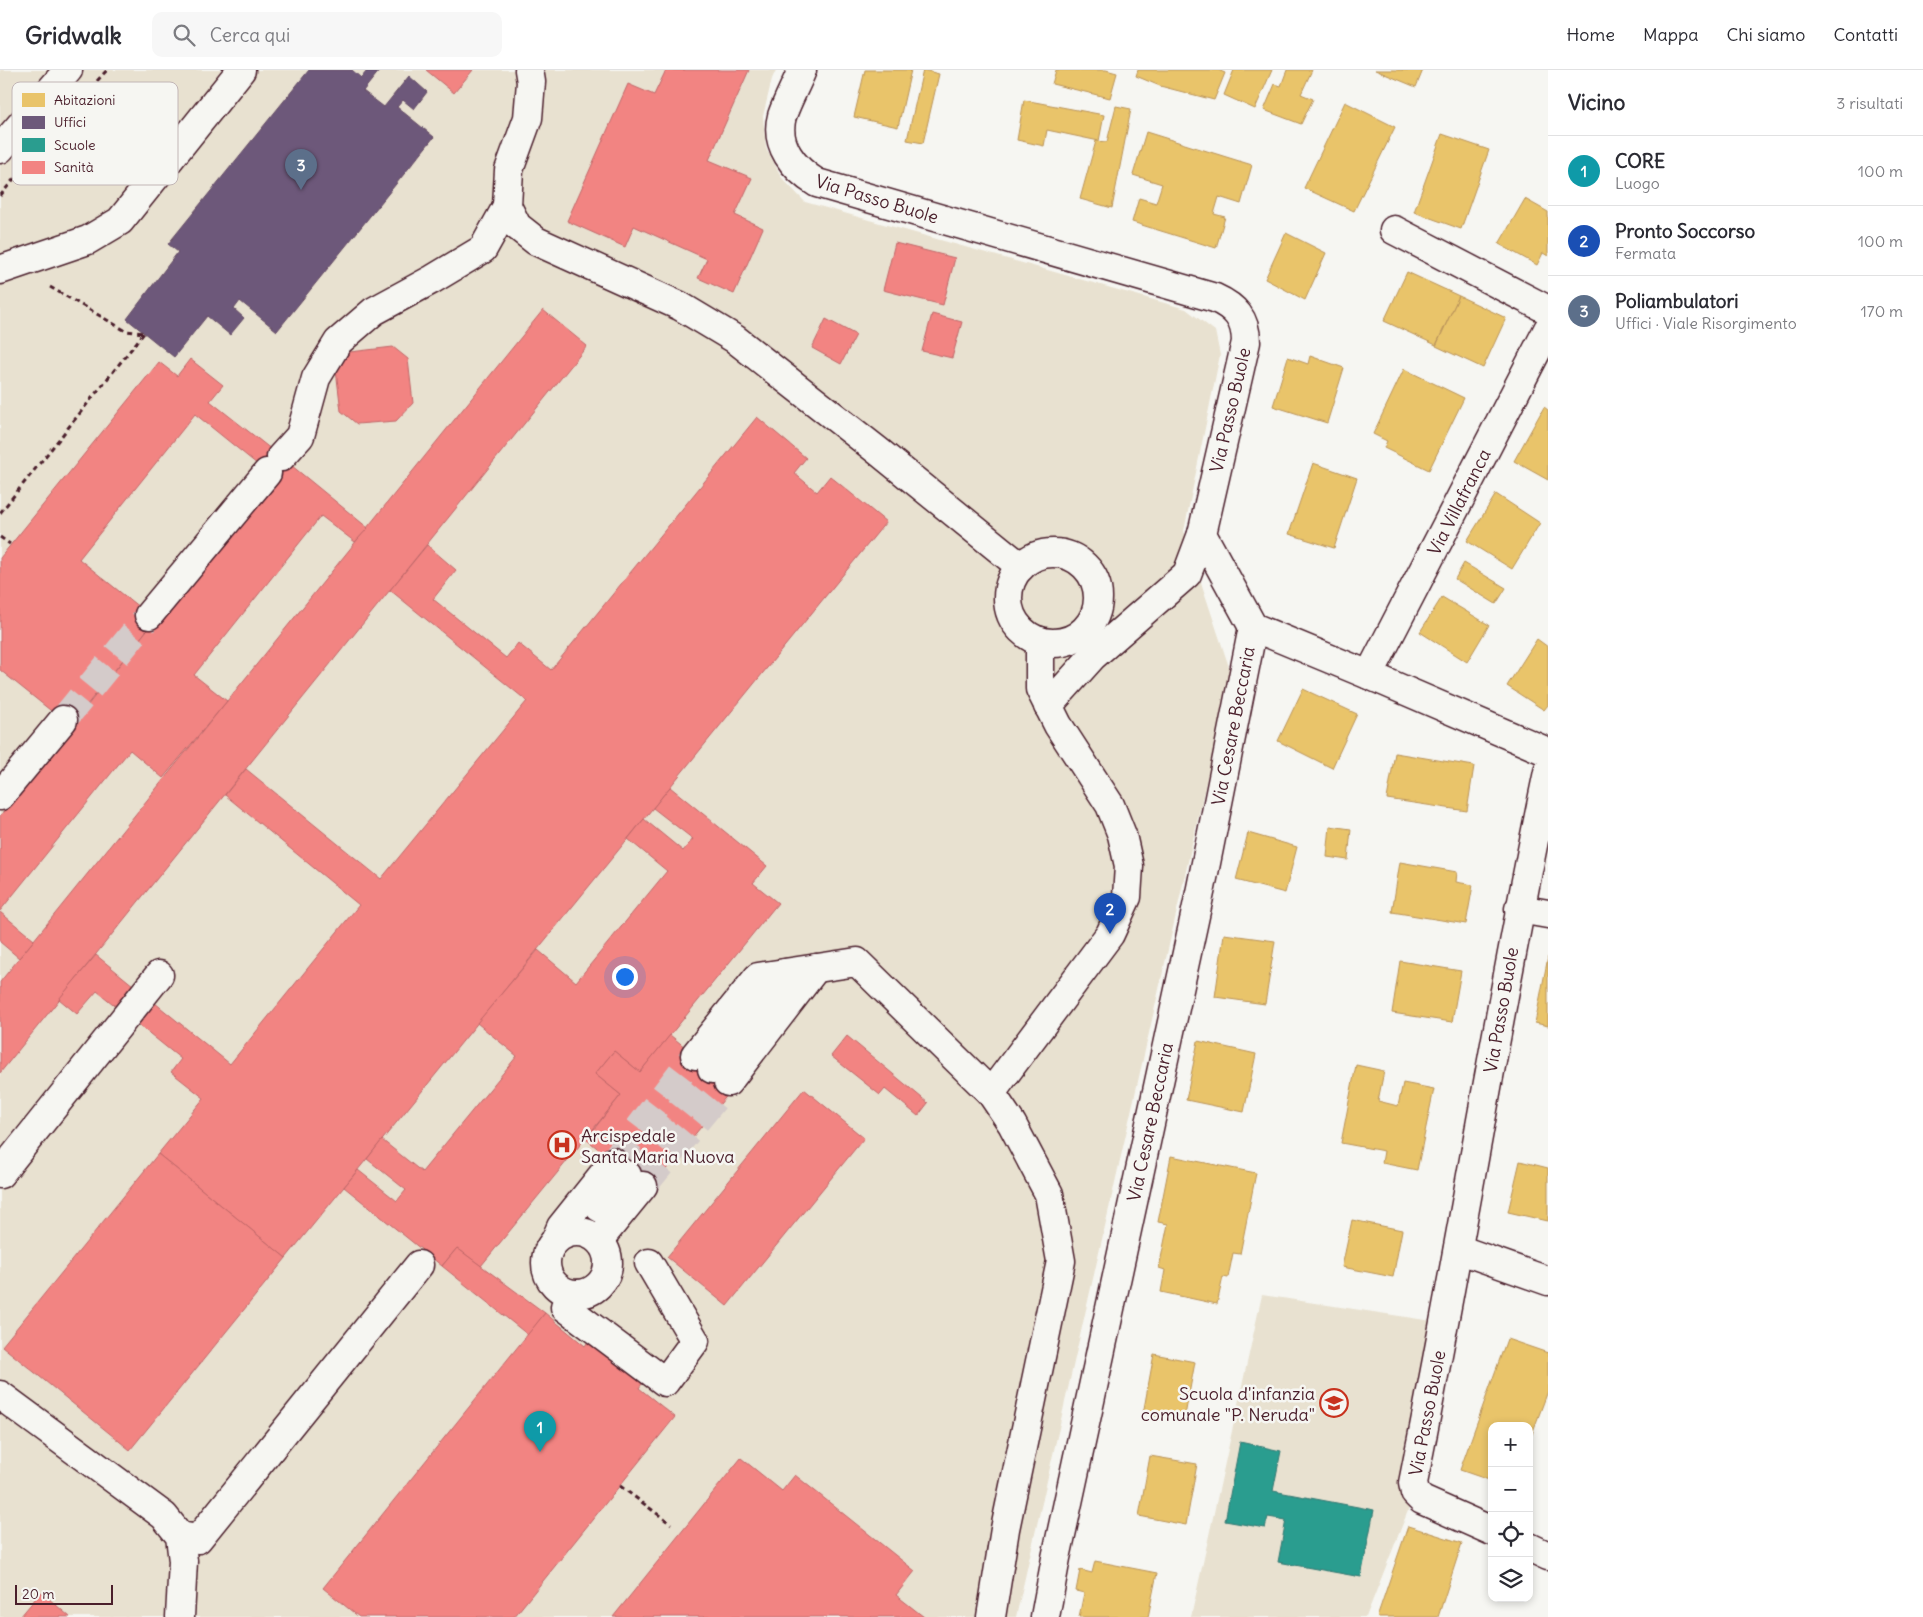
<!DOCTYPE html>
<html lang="it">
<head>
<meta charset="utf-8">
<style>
	body { margin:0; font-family:Delius,sans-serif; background:#f7f7f7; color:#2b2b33 }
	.controls { position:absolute; right:15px; bottom:15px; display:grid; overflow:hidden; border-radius:10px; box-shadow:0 2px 8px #0003 }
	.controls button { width:45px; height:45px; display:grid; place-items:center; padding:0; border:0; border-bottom:1px solid #e1e1e2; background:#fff; color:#2b2b33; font:25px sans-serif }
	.scale { position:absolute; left:15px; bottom:12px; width:98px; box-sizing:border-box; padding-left:5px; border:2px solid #4a1f2b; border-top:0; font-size:14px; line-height:18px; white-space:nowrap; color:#4a1f2b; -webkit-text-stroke:4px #f6f6f2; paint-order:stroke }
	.you { position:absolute; left:624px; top:906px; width:18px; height:18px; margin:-12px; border:4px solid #fff; border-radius:50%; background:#1a73e8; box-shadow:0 0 0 8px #1a73e833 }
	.badge { display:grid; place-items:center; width:32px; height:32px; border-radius:50%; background:#111827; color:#fff; font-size:16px; font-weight:700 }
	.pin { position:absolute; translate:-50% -41px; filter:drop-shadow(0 1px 2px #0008) }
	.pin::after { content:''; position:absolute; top:26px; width:18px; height:15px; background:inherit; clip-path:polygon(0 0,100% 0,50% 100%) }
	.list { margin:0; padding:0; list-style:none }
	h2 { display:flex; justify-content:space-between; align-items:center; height:65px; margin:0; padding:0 20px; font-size:21px }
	h2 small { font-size:16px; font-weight:400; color:#7c7c81 }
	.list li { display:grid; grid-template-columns:32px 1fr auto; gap:15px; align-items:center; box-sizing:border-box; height:70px; padding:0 20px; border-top:1px solid #e1e1e2 }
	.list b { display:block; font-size:19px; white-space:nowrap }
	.list p { margin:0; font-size:16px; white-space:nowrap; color:#7c7c81 }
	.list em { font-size:16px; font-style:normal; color:#7c7c81 }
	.icon { flex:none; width:28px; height:28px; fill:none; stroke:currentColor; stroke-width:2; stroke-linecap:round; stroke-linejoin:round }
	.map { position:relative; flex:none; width:1548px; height:1547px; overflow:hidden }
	header { display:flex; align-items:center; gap:30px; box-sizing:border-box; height:70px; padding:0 25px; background:#fff; border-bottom:1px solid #e1e1e2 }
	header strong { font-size:24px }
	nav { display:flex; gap:28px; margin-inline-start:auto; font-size:18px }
	.search { width:350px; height:45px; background:#f7f7f7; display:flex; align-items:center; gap:12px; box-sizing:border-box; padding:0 18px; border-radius:10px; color:#7c7c81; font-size:19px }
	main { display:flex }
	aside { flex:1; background:#fff }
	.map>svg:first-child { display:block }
</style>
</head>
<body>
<header>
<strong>Gridwalk</strong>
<div class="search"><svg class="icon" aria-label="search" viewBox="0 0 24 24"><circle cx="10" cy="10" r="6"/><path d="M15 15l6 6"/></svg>Cerca qui</div>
<nav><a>Home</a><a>Mappa</a><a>Chi siamo</a><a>Contatti</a></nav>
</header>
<main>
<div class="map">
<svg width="1548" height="1547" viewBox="0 0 1548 1547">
	<rect width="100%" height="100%" fill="#f6f6f2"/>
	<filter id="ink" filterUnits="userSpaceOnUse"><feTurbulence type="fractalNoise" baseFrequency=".02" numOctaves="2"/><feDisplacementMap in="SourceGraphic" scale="10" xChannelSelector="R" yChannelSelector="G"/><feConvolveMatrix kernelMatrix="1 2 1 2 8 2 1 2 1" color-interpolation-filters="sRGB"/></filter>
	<g filter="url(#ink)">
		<g fill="#e8e1d0">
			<polygon points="0,0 776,0 772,9 763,46 766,78 782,108 805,132 1186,239 1215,261 1220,285 1184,461 1231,603 1016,1547 0,1547"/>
			<polygon points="1262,1225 1445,1253 1415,1423 1366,1547 1191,1547"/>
		</g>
		<g fill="#e9c46a" stroke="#b99257">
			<polygon points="865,0 911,0 898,57 854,47"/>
			<polygon points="923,0 939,4 923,73 907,70"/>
			<polygon points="1056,0 1106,0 1117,3 1110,28 1052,14"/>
			<polygon points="1138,0 1218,0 1225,3 1214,30 1160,16 1136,6"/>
			<polygon points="1234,0 1272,0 1255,39 1224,25"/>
			<polygon points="1287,0 1312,0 1301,24 1313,29 1301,54 1264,40 1275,14 1281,16"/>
			<polygon points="1375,0 1423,0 1416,17"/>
			<polygon points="1024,30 1104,45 1099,71 1047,60 1044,76 1017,70"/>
			<polygon points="1345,32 1395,57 1354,141 1304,118"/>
			<polygon points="1116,36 1131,39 1112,138 1080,129 1096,71 1107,72"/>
			<polygon points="1146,62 1252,95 1241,134 1219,127 1214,144 1225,147 1216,178 1132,152 1139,128 1156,133 1162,114 1133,105"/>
			<polygon points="1442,64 1489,80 1461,159 1414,142"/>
			<polygon points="1525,129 1548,142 1548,186 1543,183 1537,195 1499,174"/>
			<polygon points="1286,163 1326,183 1305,230 1265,209"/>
			<polygon points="1407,202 1459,226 1436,275 1384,251"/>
			<polygon points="1459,226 1506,248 1483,298 1436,276"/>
			<polygon points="1310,286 1344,298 1327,353 1273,336 1288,287 1308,294"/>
			<polygon points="1404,299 1464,328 1429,400 1384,378 1387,371 1373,364"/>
			<polygon points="1544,337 1548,340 1548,410 1514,391"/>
			<polygon points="1313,393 1357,408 1334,478 1289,464"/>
			<polygon points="1496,424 1540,453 1512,499 1467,471"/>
			<polygon points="1464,493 1506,518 1496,534 1455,509"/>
			<polygon points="1442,527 1489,555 1467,592 1420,562"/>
			<polygon points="1537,569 1548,577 1548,635 1544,640 1507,616"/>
			<polygon points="1303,619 1357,644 1332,698 1278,671"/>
			<polygon points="1395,683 1474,696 1467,741 1387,729"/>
			<polygon points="1330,756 1351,759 1348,790 1327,787"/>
			<polygon points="1248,763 1297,777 1285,823 1236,810"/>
			<polygon points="1400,792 1457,802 1456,812 1473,815 1466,854 1392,842"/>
			<polygon points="1224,864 1275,871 1265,934 1215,927"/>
			<polygon points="1548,887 1548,956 1535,953"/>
			<polygon points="1400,891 1461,901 1452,952 1392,943"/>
			<polygon points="1198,971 1256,984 1244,1042 1186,1030"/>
			<polygon points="1356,995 1384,1001 1378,1031 1398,1036 1403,1013 1434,1019 1417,1100 1382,1093 1384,1081 1341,1073"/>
			<polygon points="1171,1086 1256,1103 1240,1184 1233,1183 1228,1208 1223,1207 1217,1234 1161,1222 1165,1200 1159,1198 1168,1154 1158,1152"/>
			<polygon points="1520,1091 1548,1098 1548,1151 1508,1142"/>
			<polygon points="1352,1150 1402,1160 1393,1207 1342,1197"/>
			<polygon points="1507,1269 1548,1283 1548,1321 1529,1372 1529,1356 1492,1356 1492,1411 1460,1400"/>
			<polygon points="1154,1284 1195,1292 1184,1351 1143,1344"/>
			<polygon points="1150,1386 1197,1394 1186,1455 1139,1446"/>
			<polygon points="1408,1456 1462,1473 1438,1547 1377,1547"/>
			<polygon points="1095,1491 1157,1503 1148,1547 1079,1547 1084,1523 1076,1521 1080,1500 1092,1503"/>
		</g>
		<polygon fill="#6d597a" stroke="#624862" points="309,0 352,0 361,8 367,1 366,0 380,0 363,21 384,37 409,6 427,22 414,39 403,30 397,37 434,67 277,261 240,231 234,239 244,248 230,265 207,246 174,287 127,249 178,182 168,174"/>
		<polygon fill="#2a9d8f" stroke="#347771" points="1240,1372 1281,1381 1273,1421 1374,1440 1361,1507 1278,1492 1286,1450 1268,1447 1265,1458 1225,1451"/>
		<g fill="#f28482" stroke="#c06668">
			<polygon points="426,0 473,0 454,23"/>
			<polygon points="666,0 749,0 709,90 752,108 735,145 763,158 734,224 698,208 707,189 634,156 625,177 567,151 628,14 654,25"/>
			<polygon points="895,173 955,188 943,235 883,220"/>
			<polygon points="543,240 587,276 0,1003 0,912"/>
			<polygon points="932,244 962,252 952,288 922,281"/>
			<polygon points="826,249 856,265 841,294 812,278"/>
			<polygon points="393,277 408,289 413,333 396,351 357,354 341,341 336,300 350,282"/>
			<polygon points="190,289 223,315 210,331 286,391 273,407 195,344 79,489 155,550 70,656 0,600 0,488 159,292 177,306"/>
			<polygon points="757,347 806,388 794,403 817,422 830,406 886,452 286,1188 158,1084 204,1028 171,1002 181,989 97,921 77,944 59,929 96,885 230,994 359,835 225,725 246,699 381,809 527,631 390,520 427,475 456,500 433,529 506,588 518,573 551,600"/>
			<polygon points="286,391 368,458 355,472 321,446 194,605 227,631 163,708 130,680 0,841 0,746 155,550"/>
			<polygon points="670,717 767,796 753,813 778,833 640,1002 614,981 595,1004 621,1025 481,1196 457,1178 442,1196 344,1117 358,1100 397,1131 406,1120 367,1089 382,1070 422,1102 517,986 477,953 538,880 576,912 667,801 628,769 644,749 683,781 693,769 653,738"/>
			<polygon points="0,842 34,870 19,888 0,872"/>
			<polygon points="670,965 734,1017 649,1120 586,1069 621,1025 595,1004 614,981 640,1002"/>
			<polygon points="847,966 928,1033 918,1046 885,1019 880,1025 831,986"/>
			<polygon points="804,1019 864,1068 727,1236 667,1187"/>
			<polygon points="158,1084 286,1188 130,1380 2,1276"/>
			<polygon points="457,1178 545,1243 528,1265 442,1196"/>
			<polygon points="545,1243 585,1276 601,1253 655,1295 639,1318 675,1347 514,1547 359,1547 323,1518"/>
			<polygon points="741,1388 782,1421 795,1405 915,1501 896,1525 924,1547 613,1547"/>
			<polygon points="41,1522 70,1547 20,1547"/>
		</g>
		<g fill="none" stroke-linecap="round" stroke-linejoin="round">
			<g stroke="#d4cbca" stroke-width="28" stroke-dasharray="28 14" stroke-linecap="butt">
				<polyline points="63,650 149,545"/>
				<polyline points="613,1092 695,985"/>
				<polyline points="627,1105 712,999"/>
				<polyline points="643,1116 728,1012"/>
			</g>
			<defs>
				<g id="minor">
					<polyline points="529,0 531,12 528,48 509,100 507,136 517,156 536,171 680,236 735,269 878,381 1021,497"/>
					<path d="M 802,0 C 796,15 787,31 782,46 C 774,75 794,99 817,113 L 1215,228 C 1235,237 1246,249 1246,272 L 1202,464 L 1253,557 L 1369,605 L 1548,682"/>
					<polyline points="0,79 68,0"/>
					<polyline points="1394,160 1548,240"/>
					<polyline points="0,200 88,170 120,151 241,0"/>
					<polyline points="281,387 300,366 316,308 338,272 374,241 433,209 483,179 507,136"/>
					<circle cx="1053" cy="528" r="45"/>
					<polyline points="149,545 267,403"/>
					<polyline points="1369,605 1548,259"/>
					<polyline points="1048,636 1093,586 1187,504 1202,464"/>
					<polyline points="0,726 63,650"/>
					<polyline points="1519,839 1548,844"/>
					<polyline points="695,985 758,907 857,892 991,1023 1012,1054 1049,1124 1061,1191 1005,1459 991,1547"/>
					<polyline points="712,999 786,903"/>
					<polyline points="728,1012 816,898"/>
					<polyline points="991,1023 1110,864 1127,827 1129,796 1122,765 1110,735 1058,655 1040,619 1040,571"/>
					<polyline points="0,1104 159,905"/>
					<polyline points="600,1138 627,1105"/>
					<circle cx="577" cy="1193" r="31"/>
					<polyline points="599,1170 643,1116"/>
					<polyline points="555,1171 561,1157 613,1092"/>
					<polyline points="1458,1179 1548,1211"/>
					<polyline points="578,1224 565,1237 665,1312 695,1271 649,1193"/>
					<polyline points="0,1325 164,1446 180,1466 183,1491 180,1547"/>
					<path d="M 1492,1461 L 1422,1430 L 1415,1423 L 1413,1413 C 1461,1176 1498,938 1548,702"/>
					<polyline points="180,1466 198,1469 419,1195"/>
					<polyline points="1529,1477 1548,1486"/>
					<polyline points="1045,1547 1056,1488 1201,818 1253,557"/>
				</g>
			</defs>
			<use href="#minor" stroke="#4a1f2b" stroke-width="31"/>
			<g stroke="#4a1f2b" stroke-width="3" stroke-dasharray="5 4" stroke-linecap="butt">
				<polyline points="97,11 107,0"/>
				<polyline points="0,126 17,105"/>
				<polyline points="50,217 126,261 144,263"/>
				<polyline points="0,443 144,263"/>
				<polyline points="0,467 10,474"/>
				<polyline points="620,1416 671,1454"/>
			</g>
			<use href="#minor" stroke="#f6f6f2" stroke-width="28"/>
		</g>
	</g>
	<defs>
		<symbol id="hospital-ring" viewBox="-11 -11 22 22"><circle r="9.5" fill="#f6f6f2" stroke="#c8321e" stroke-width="1.5"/><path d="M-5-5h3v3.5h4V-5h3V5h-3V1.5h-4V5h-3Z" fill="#c8321e"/></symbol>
		<symbol id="school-ring" viewBox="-11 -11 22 22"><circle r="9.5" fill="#f6f6f2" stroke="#c8321e" stroke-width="1.5"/><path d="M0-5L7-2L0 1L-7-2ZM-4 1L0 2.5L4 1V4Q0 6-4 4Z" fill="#c8321e"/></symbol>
	</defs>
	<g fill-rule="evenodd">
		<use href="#hospital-ring" x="546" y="1059" width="32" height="32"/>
		<use href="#school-ring" x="1318" y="1317" width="32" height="32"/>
	</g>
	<g text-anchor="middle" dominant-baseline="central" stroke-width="5" stroke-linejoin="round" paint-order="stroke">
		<g font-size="18" fill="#4a1f2b" stroke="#f6f6f2">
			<text transform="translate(877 129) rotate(17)">Via Passo Buole</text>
			<text transform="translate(1230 340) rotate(-77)">Via Passo Buole</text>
			<text transform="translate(1459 432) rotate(-63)">Via Villafranca</text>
			<text transform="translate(1233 656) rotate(-79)">Via Cesare Beccaria</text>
			<text transform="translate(1501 940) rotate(-80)">Via Passo Buole</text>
			<text transform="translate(1150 1052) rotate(-78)">Via Cesare Beccaria</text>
			<text transform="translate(1427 1343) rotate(-79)">Via Passo Buole</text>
		</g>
		<g font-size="18" fill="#4a1f2b" stroke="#f6f6f2" text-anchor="start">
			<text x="581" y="1065">Arcispedale<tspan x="581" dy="21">Santa Maria Nuova</tspan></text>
			<text x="1315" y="1323" text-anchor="end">Scuola d'infanzia<tspan x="1315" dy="21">comunale "P. Neruda"</tspan></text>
		</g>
	</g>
	<rect x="12" y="12" width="166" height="103" rx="8" fill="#f6f6f2" stroke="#c2b6b6" stroke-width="1"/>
	<rect x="22" y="23" width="23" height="14" fill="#e9c46a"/>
	<rect x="22" y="46" width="23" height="13" fill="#6d597a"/>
	<rect x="22" y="68" width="23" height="14" fill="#2a9d8f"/>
	<rect x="22" y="91" width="23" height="13" fill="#f28482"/>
	<g font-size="14" fill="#4a1f2b">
		<text x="54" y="35">Abitazioni</text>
		<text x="54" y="57">Uffici</text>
		<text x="54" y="80">Scuole</text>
		<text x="54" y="102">Sanità</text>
	</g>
</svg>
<div class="controls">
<button>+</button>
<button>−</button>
<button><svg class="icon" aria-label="locate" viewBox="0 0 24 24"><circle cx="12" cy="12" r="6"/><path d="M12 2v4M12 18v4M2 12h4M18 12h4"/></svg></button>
<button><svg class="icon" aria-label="layers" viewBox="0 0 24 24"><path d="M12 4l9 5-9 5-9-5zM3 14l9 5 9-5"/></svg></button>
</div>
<div class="scale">20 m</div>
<div class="you"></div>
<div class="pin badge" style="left:540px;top:1382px;background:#0f9aa8">1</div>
<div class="pin badge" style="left:1110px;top:864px;background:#1a4fb4">2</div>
<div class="pin badge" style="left:301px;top:120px;background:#5c6f8a">3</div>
</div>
<aside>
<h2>Vicino<small>3 risultati</small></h2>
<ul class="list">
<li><span class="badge" style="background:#0f9aa8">1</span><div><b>CORE</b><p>Luogo</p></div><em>100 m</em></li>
<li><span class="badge" style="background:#1a4fb4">2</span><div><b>Pronto Soccorso</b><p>Fermata</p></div><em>100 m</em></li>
<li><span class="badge" style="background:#5c6f8a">3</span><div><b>Poliambulatori</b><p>Uffici · Viale Risorgimento</p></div><em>170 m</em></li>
</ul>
</aside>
</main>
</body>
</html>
